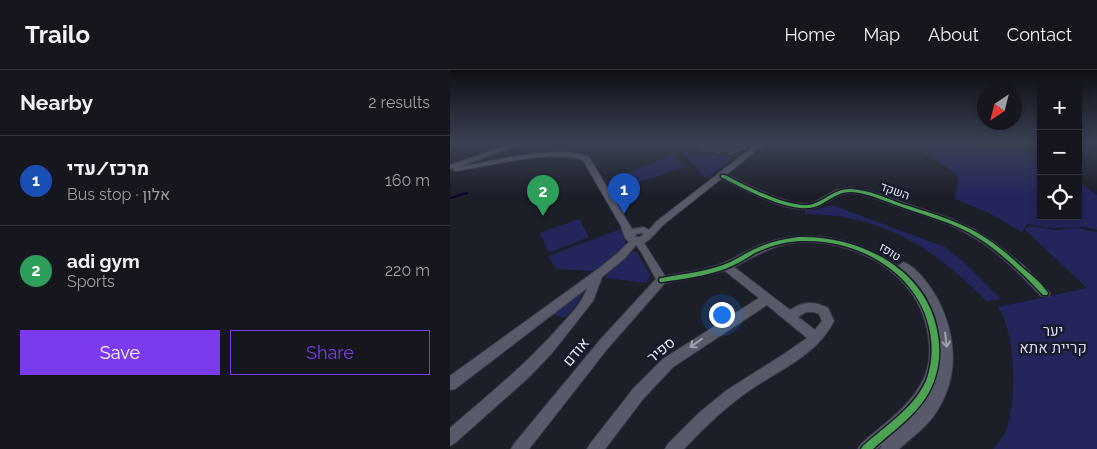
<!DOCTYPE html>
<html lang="en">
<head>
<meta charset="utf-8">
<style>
	body { margin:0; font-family:Raleway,Heebo,sans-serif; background:#1e1f27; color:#f1f3f6 }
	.controls { position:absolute; right:15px; top:15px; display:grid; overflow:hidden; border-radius:0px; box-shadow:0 2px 8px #0003 }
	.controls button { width:45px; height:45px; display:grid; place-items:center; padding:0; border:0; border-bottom:1px solid #34353c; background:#15161e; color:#f1f3f6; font:25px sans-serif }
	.compass { position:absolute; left:527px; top:15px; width:45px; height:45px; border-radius:50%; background:#15161e; box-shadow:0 2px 8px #0003; rotate:215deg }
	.you { position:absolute; left:271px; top:244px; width:18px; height:18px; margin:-12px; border:4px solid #fff; border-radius:50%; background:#1a73e8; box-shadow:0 0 0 8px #1a73e833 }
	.badge { display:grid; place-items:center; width:32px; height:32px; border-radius:50%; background:#7c3aed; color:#fff; font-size:16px; font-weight:700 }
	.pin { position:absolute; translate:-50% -41px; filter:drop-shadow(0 1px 2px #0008) }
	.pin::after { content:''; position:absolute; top:26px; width:18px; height:15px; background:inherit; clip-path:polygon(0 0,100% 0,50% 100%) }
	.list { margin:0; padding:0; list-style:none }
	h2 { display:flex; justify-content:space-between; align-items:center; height:65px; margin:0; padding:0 20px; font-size:21px }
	h2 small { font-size:16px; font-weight:400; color:#9d9fa4 }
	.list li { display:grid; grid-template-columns:32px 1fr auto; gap:15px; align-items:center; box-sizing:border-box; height:90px; padding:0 20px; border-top:1px solid #34353c }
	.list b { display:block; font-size:19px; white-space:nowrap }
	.list p { margin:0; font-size:16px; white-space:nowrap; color:#9d9fa4 }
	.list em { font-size:16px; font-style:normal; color:#9d9fa4 }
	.actions { display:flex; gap:10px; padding:15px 20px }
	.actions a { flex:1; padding:11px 0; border:1px solid #7c3aed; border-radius:0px; text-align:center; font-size:18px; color:#7c3aed }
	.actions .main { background:#7c3aed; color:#fff }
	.icon { flex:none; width:28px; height:28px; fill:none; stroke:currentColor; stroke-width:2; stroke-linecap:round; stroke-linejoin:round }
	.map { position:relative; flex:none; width:647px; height:379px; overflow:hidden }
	header { display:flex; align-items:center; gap:30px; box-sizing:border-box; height:70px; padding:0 25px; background:#15161e; border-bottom:1px solid #34353c }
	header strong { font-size:24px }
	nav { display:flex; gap:28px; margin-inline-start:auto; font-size:18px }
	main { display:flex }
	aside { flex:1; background:#15161e }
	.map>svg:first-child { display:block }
</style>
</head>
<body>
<header>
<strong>Trailo</strong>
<nav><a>Home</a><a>Map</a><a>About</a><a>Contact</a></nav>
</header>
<main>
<aside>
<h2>Nearby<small>2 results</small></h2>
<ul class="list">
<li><span class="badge" style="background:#1a4fb4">1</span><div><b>מרכז/עדי</b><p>Bus stop · אלון</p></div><em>160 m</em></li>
<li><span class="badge" style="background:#2e9e5b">2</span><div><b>adi gym</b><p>Sports</p></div><em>220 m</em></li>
</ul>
<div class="actions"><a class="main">Save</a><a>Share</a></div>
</aside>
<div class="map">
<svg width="647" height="379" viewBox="0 0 647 379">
	<rect width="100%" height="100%" fill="#1c1e28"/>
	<g fill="#24255b">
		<path d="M 482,73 C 519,73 555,73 591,88 L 591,146 L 628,146 L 628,111 L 647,125 L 647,160 L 636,157 L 604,158 L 577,154 L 572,162 L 537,142 L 505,129 L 508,108 L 503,101 L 468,79 Z"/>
		<polygon points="233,82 284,87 256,109"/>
		<polygon points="222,85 234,97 161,121 157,112"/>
		<path d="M 382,135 L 495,177 L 515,193 L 551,229 L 536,231 C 485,178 430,144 355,144 L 355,140 L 363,140 Z"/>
		<polygon points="129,149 139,167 99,183 90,163"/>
		<path d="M 579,156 L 606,160 L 626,158 L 647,162 L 647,379 L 543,379 C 547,373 554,367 556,360 C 567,332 566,262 548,237 L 637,218 L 575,160 Z"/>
		<polygon points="171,159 175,171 175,178 144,201 106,199 98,186"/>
		<polygon points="183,181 188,184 200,205 196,213 156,208 158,203"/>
		<polygon points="134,221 126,235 115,248 102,244"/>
	</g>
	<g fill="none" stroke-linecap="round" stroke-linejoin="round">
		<g stroke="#0a0331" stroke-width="2">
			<polyline points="645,73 647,74"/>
			<polyline points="0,128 17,123"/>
		</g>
	</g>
	<polygon fill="#3a3b4e" stroke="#4a4b54" points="250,73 290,73 297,78 280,84 276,81 266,83 263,81 250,81 243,75"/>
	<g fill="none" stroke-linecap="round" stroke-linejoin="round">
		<defs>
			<g id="minor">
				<polygon points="12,73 11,74 0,78 0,74"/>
				<path d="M 64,73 L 71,74 L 9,97 C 44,91 105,74 139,87 L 182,159 L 194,157 L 199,160 L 207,151 L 308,73 L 315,73 L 276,105 L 320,125 L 343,133 L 361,134 L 386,120 L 400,118 L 422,122 L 499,148 L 525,160 L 545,173 L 573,195 L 600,223 L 599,226 L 591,226 C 569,203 545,178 516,163 C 495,151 471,145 449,137 C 434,132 418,124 402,123 C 387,122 378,134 364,138 C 338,145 295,120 272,108 L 213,155 L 200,169 L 194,173 L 215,206 C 232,203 251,201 268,195 C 284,190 297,179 313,174 C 359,157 408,169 448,196 L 453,192 C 467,197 480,216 487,228 C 506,264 510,305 487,341 C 478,356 462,367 449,379 L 430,379 L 432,375 L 427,379 L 408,379 L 411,374 C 432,355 459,338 472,312 C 480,297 481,280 478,264 C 469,206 411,172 355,172 C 327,172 308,185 284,197 L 340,240 C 353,231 364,231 378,238 L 384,251 C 366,287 324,302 293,325 C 271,341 252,360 234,379 L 215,379 L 218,374 L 250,342 L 277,320 L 334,284 L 357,268 L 317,235 L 223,297 L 193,329 L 155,379 L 137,379 L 140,374 L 183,319 L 213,289 L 309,228 L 275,201 L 215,213 L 158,278 L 79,379 L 61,379 L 64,374 L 150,270 L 206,209 L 190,180 L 186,175 L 175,188 L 152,207 L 143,231 L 102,283 L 78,308 L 5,373 L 0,376 L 0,358 C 38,325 77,294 110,256 C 121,244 132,233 137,218 L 5,319 L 0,320 L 0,306 L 148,199 L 168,183 L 179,172 L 175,168 L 171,156 L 133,90 C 104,79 39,96 7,101 L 4,101 L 4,98 L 0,99 L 0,95 ZM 192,163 L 193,165 L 190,167 L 185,167 L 186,164 ZM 356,242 L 364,242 L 369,244 L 372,251 L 365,260 L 348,247 ZM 487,309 C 484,319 479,329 472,337 L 480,326 Z"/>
			</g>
		</defs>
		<use href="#minor" stroke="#393b44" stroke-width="2"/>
		<use href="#minor" fill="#585a69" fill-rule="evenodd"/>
		<defs>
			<g id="cycleway">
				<path d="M 271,105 L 275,105 C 294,115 343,141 363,134 C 377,129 386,118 401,119 C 419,120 436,128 452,134 C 474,141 496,147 516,157 C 538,167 557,183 574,199 C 583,206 592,214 598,223 L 597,225 L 593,225 C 571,202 548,179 520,163 C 498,151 473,145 449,136 C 434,131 418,123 402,122 C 386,121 378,133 364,137 C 340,144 293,118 271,107 Z"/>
				<path d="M 348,167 C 407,165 475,197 487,260 C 491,279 490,297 482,316 C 470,343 445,359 423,379 L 411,379 L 413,376 C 435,356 463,339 476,311 C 482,295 483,279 480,262 C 470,204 409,169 353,171 C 336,171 320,176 305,183 C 295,189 286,195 275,199 C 255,206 233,209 212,212 L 210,212 L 209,210 L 210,208 L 212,208 C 232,204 253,202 273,195 C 285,191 295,183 307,178 C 320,172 334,169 348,167 Z"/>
			</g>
		</defs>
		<use href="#cycleway" stroke="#181b2c" stroke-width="3"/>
		<use href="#cycleway" fill="#4ca352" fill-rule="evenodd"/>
	</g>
	<defs><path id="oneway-shaft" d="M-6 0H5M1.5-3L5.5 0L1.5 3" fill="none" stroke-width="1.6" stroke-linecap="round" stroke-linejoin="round" transform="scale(1.25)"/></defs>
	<g stroke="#9fa1af">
		<use href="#oneway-shaft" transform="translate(496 270) rotate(83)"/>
		<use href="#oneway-shaft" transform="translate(246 273) rotate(145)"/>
	</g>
	<linearGradient id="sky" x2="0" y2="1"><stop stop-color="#0f1016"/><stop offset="0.58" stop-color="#3a4153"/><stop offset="1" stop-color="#3a4153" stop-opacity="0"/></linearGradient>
	<rect width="647" height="126" fill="url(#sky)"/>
	<g text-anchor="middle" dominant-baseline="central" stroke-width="5" stroke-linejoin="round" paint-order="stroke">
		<g font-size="12" fill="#e6e8f5" stroke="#181b2c">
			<text transform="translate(445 121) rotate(19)">השקד</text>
			<text transform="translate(440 182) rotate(32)">טופז</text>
		</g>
		<g font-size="15" fill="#d5d9ef" stroke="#181b2c">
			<text x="603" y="261">יער<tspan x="603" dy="17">קריית אתא</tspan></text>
		</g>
		<g font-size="15" fill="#e6e8f5" stroke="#181b2c">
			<text transform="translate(211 280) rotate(-39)">ספיר</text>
			<text transform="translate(126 282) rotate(-50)">אודם</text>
		</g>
	</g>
</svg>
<div class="controls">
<button>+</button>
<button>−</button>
<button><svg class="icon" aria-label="locate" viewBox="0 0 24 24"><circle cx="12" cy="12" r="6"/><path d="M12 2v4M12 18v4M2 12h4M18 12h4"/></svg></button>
</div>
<svg class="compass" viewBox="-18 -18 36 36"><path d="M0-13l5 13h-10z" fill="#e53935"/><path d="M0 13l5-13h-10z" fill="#9d9fa4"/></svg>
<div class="you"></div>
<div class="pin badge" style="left:174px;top:144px;background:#1a4fb4">1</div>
<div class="pin badge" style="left:93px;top:146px;background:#2e9e5b">2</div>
</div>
</main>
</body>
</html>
